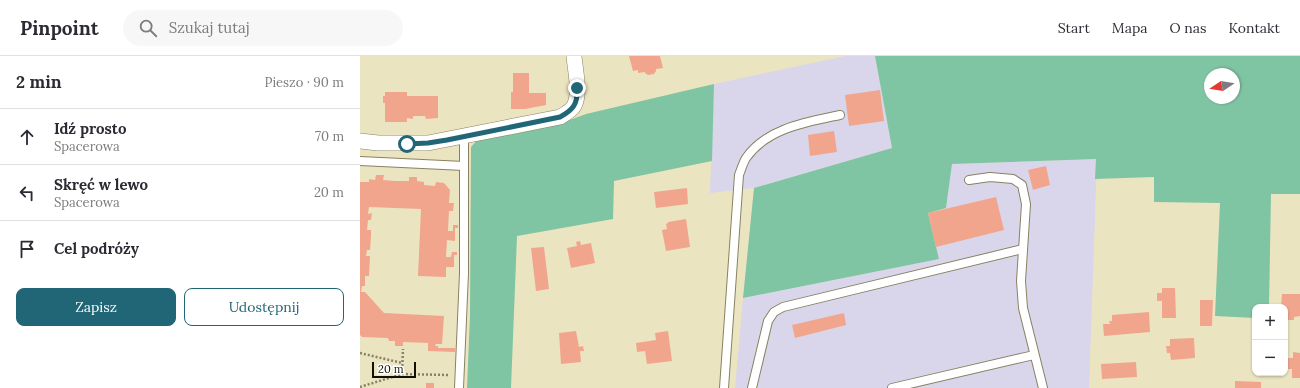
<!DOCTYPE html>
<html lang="pl">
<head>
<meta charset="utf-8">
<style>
	body { margin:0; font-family:Lora,serif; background:#f7f7f7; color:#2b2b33 }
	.controls { position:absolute; right:12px; bottom:12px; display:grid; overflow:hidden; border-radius:8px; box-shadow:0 1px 3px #0004 }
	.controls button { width:36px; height:36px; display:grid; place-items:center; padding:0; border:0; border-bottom:1px solid #e1e1e2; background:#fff; color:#2b2b33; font:20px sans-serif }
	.compass { position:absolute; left:844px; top:12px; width:36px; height:36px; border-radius:50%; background:#fff; box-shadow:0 1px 3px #0004; rotate:258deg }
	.scale { position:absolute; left:12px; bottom:10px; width:44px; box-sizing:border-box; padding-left:4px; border:2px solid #121005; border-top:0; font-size:11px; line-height:14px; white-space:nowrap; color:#121005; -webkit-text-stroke:3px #fff; paint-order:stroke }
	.stop { position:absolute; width:12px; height:12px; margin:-9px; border:3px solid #206676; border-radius:50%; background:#fff }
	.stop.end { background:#206676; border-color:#fff; box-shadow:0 1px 4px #0008 }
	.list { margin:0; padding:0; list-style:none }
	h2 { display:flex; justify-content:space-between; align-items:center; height:52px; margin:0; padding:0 16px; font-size:17px }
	h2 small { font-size:13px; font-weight:400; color:#7c7c81 }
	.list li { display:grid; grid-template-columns:26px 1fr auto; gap:12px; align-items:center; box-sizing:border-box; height:56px; padding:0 16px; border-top:1px solid #e1e1e2 }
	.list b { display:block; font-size:15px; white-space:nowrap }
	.list p { margin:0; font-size:13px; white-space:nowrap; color:#7c7c81 }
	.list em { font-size:13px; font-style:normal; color:#7c7c81 }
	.actions { display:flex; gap:8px; padding:12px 16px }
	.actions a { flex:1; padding:9px 0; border:1px solid #206676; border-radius:8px; text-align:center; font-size:14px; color:#206676 }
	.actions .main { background:#206676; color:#fff }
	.icon { flex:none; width:22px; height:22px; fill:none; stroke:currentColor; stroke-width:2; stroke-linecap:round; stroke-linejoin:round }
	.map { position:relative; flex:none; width:940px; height:332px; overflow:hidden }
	header { display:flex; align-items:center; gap:24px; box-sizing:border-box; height:56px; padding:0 20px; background:#fff; border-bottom:1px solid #e1e1e2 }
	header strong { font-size:19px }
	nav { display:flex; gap:22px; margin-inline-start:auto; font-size:14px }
	.search { width:280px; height:36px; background:#f7f7f7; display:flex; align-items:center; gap:10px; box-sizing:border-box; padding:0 14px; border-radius:22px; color:#7c7c81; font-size:15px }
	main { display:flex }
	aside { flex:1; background:#fff }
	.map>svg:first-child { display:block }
</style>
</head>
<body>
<header>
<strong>Pinpoint</strong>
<div class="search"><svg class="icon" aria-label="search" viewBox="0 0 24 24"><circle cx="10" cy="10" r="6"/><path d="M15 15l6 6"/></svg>Szukaj tutaj</div>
<nav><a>Start</a><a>Mapa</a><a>O nas</a><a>Kontakt</a></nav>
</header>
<main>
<aside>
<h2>2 min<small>Pieszo · 90 m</small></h2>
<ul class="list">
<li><svg class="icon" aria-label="ahead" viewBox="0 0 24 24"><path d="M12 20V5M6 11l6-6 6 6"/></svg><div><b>Idź prosto</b><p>Spacerowa</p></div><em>70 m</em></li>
<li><svg class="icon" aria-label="left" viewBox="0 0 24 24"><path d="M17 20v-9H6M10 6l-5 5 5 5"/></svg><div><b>Skręć w lewo</b><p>Spacerowa</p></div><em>20 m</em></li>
<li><svg class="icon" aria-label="arrive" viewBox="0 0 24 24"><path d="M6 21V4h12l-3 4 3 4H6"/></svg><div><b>Cel podróży</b></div></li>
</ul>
<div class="actions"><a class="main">Zapisz</a><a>Udostępnij</a></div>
</aside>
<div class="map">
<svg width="940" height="332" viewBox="0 0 940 332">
	<rect width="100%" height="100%" fill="#ebe4c1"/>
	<g fill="#d9d6ec">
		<polygon points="485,0 515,0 532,92 394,132 350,137 354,28"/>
		<polygon points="737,103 729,332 375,332 383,242 579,203 568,157 586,152 592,108"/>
	</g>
	<g fill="#7fc4a3" fill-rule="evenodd">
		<path d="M 515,0 L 940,0 L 940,138 L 911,138 L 909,251 L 895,251 L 895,262 L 855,260 L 860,147 L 794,146 L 794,121 L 735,123 L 736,103 L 592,108 L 586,152 L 568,157 L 579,203 L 383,242 L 394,132 L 532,92 ZM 850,18 L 874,18 L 874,42 L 850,42 Z"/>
		<polygon points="354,28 352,105 254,125 253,163 157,180 151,332 107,332 110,259 111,91 117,84 159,77 199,68 226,58"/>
	</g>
	<g fill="#f2a58d">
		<polygon points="269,0 300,0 303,12 296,13 296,15 294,18 288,19 285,17 285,16 278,17 278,14 273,15"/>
		<polygon points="153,17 169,17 169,37 186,37 186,49 165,53 151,53 151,36 153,36"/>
		<polygon points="520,34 524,65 489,70 485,39"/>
		<polygon points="25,36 47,36 47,40 78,40 78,62 66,63 65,60 53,60 53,63 47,62 47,66 25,66 25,47 23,47 23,40 25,40"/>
		<polygon points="474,75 477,96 450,100 448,79"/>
		<polygon points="686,110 690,129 673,134 668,114"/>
		<polygon points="16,119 24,119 23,124 35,125 49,125 49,121 57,121 57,125 64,126 64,129 75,130 76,126 84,127 90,134 89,147 94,147 93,155 89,155 88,175 93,175 93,169 98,169 98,172 95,172 95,185 87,184 86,201 91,201 92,196 97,196 97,199 94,199 94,211 86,211 86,221 58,220 61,153 9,151 8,158 12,157 11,164 8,164 7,174 11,174 11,180 10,194 7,194 6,200 10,200 9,220 5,220 5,230 2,230 1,236 5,236 24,257 84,260 82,288 76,288 75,290 78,290 78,292 95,292 95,296 68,295 68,287 43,286 43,290 35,290 35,285 29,285 28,282 2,281 0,279 0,126 9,126 9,123 15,124"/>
		<polygon points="327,132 328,148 296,152 294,136"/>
		<polygon points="636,141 644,174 576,191 568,157"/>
		<polygon points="326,163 330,191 306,195 302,174 307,173 306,168 308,167 308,166"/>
		<polygon points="220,185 221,189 231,187 235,207 211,212 207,192 217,190 216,186"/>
		<polygon points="184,191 189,233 176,235 171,192"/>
		<polygon points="802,232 815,232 816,262 802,262 802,245 797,245 797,237 802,237"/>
		<polygon points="922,238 940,238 940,260 934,261 934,264 925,264 925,251 921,251"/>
		<polygon points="840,244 853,244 852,270 840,270"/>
		<polygon points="789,256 790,276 744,280 743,268 750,268 749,265 752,265 752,259"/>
		<polygon points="484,257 486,269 435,282 432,269"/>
		<polygon points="216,275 219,291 223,290 224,295 220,295 221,306 201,308 199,277"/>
		<polygon points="308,275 312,305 287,308 285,295 277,296 276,287 296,284 295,277"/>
		<polygon points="834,282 835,302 811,304 810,297 807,297 806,290 810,290 810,283"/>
		<polygon points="933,296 940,297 940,322 932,322 932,313 928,313 928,302 933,302"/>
		<polygon points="776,306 777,321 742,323 741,308"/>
		<polygon points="875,325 901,326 901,332 875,332"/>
		<rect x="66" y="327" width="8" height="5"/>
	</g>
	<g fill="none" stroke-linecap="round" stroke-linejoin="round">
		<defs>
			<g id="lane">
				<polyline points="0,105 104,110"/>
				<polyline points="609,124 630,121 653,123 662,129 666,148 661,225 663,252 683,332"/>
				<polyline points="99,332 104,217 104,81"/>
				<path d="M 364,332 L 379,119 C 381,114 383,107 386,102 C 407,72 447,66 480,59"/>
				<polyline points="392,332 408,265 414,256 423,251 663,193"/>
				<polyline points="532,332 674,299"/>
			</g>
			<path id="street" d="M 0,85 L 18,87 L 68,87 L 200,61 C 205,58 211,55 214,50 C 221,37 215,14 214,0"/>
		</defs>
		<use href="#lane" stroke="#888261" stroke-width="10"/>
		<use href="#street" stroke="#888261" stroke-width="16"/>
		<g stroke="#868169" stroke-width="2.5" stroke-dasharray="2 2" stroke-linecap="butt">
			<polyline points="0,297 42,307"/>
			<polyline points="42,318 43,293"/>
			<polyline points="0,331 42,318 89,319"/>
		</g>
		<use href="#lane" stroke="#fff" stroke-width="8"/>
		<use href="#street" stroke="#fff" stroke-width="15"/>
	</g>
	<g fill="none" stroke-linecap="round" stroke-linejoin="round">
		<path stroke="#206676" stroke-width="5" d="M 47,88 L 68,87 L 87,84 L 200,61 C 213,54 218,48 217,32"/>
	</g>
</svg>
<div class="controls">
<button>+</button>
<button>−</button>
</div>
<svg class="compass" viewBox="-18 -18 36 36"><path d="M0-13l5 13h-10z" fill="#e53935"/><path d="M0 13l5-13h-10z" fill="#7c7c81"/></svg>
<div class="scale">20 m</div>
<div class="stop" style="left:47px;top:88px"></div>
<div class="stop end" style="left:217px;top:32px"></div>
</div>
</main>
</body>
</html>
